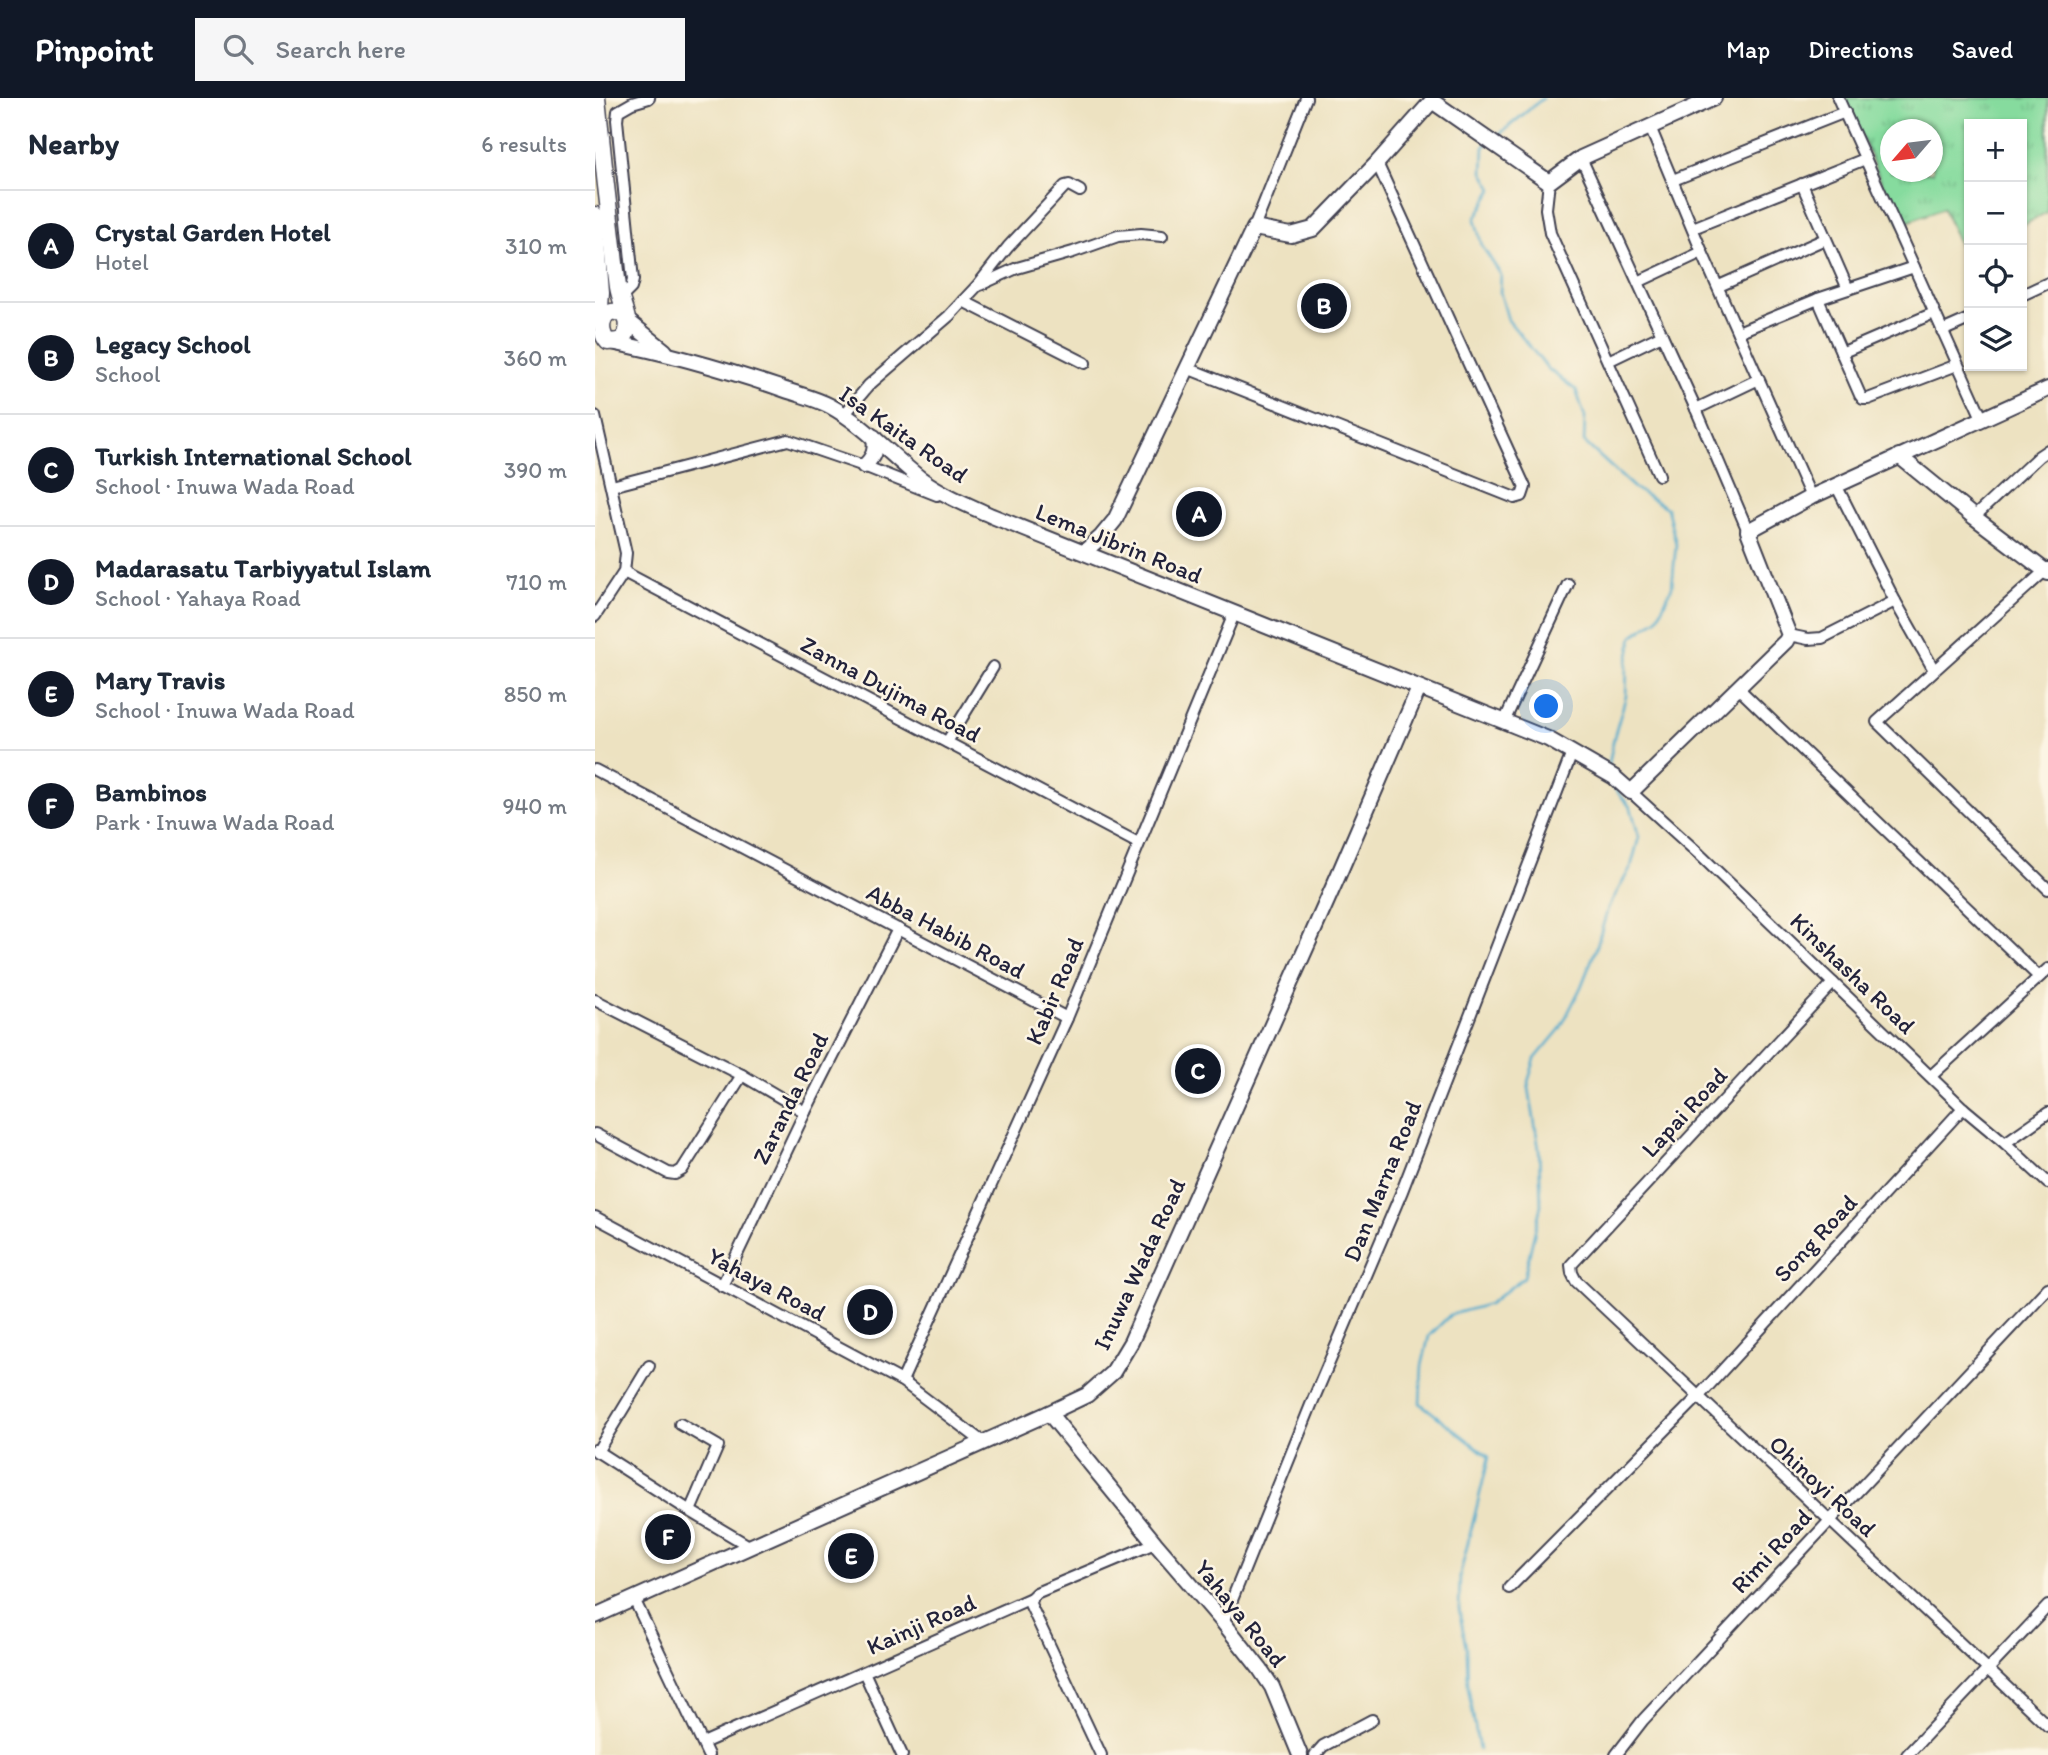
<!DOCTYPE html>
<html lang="en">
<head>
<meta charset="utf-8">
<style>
	body { margin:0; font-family:Itim,sans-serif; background:#f6f6f7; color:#1f2937 }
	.controls { position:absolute; right:21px; top:21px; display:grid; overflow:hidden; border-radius:0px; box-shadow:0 2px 5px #0004 }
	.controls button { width:63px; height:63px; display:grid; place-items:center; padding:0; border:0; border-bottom:2px solid #e0e1e3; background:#fff; color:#1f2937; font:35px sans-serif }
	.compass { position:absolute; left:1285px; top:21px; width:63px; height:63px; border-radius:50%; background:#fff; box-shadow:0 2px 5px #0004; rotate:242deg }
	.you { position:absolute; left:952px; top:609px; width:24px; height:24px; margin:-18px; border:5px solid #fff; border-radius:50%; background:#1a73e8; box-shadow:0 0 0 10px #1a73e833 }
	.badge { display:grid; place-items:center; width:46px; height:46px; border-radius:50%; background:#111827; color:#fff; font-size:23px; font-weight:700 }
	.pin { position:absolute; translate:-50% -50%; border:4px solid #fff; box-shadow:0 2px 7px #0006 }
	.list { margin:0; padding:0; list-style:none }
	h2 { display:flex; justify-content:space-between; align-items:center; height:91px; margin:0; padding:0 28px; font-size:30px }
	h2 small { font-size:23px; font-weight:400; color:#747a83 }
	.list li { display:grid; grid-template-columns:46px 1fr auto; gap:21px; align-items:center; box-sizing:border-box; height:112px; padding:0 28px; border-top:2px solid #e0e1e3 }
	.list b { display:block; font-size:26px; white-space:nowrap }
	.list p { margin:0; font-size:23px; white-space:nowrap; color:#747a83 }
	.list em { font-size:23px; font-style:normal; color:#747a83 }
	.icon { flex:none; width:38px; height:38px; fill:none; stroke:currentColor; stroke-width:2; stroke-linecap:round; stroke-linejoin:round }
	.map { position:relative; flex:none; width:1453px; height:1657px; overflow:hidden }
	header { display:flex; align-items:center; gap:42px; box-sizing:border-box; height:98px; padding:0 35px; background:#111827; color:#fff }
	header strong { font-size:33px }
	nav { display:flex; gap:38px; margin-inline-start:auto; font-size:24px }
	.search { width:490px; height:63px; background:#f6f6f7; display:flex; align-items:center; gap:18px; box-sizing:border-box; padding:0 24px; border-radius:0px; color:#747a83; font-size:26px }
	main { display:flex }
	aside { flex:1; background:#fff }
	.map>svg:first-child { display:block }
</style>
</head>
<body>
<header>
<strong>Pinpoint</strong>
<div class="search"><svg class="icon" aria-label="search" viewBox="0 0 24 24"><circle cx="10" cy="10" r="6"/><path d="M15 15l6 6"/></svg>Search here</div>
<nav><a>Map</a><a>Directions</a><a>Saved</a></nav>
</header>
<main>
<aside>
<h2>Nearby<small>6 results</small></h2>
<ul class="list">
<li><span class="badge">A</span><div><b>Crystal Garden Hotel</b><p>Hotel</p></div><em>310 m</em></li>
<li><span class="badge">B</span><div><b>Legacy School</b><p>School</p></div><em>360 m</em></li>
<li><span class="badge">C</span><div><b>Turkish International School</b><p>School · Inuwa Wada Road</p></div><em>390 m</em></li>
<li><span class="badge">D</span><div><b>Madarasatu Tarbiyyatul Islam</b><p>School · Yahaya Road</p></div><em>710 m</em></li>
<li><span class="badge">E</span><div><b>Mary Travis</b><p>School · Inuwa Wada Road</p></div><em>850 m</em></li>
<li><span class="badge">F</span><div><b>Bambinos</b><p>Park · Inuwa Wada Road</p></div><em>940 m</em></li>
</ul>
</aside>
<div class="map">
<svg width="1453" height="1657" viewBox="0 0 1453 1657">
	<defs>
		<pattern id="grass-tufts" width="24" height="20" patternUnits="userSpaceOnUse" patternTransform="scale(1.75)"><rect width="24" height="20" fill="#86db9e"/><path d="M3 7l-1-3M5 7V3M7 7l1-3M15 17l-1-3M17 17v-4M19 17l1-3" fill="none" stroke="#73bc89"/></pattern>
	</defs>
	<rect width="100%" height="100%" fill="#fcf5e5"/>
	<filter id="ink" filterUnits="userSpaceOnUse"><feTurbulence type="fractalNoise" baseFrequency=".0143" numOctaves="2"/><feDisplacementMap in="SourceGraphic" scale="14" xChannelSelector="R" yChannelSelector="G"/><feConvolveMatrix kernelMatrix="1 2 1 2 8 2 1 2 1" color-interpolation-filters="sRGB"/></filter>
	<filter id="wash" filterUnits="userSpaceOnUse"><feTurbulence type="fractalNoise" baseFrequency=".00686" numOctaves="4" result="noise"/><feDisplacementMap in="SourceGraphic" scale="28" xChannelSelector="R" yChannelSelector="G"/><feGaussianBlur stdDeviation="1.57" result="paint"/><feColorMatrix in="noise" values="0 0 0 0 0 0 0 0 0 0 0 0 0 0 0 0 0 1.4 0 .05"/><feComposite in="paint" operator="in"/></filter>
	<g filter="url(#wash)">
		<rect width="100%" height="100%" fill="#ede2c1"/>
		<path fill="url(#grass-tufts)" stroke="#547e6c" stroke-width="2" fill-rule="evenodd" d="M 1250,0 L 1453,0 L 1452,114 L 1427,128 L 1427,26 L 1374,26 L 1374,158 L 1370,160 L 1348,110 L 1305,127 ZM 1296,32 L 1338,32 L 1338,74 L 1296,74 Z"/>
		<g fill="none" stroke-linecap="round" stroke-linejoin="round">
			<g stroke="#50aacd" stroke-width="2.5">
				<polyline points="900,40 948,0"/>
				<polyline points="892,46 889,49 888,74 898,91 880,121 887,148 906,177 905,194 913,222 953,271 981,292 990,319 989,344 1039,390 1072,410 1081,446 1077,489 1062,521 1038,538 1032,567 1031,598 1019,639 1013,671"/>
				<polyline points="884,1652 873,1588 872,1555 864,1511 865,1477 894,1359 825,1305 827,1268 834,1238 855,1217 894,1206 929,1179 946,1107 944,1051 933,984 940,961 965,931 986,889 1001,851 1013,810 1036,769 1044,739 1036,710 1014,684"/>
			</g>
		</g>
	</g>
	<g filter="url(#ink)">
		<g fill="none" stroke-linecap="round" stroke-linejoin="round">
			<defs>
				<g id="street">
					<polyline points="1243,0 1387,320"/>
					<polyline points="1055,29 1107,154 1216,399"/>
					<polyline points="986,60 1101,311 1153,433"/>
					<polyline points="1078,82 1250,14"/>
					<polyline points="954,84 951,111 955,135 1064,377"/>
					<polyline points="1207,86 1253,191"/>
					<polyline points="659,130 711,0"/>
					<polyline points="1098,130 1270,61"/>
					<polyline points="1043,184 1107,154"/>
					<polyline points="385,187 422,170 478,154 523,138 546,136 567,138"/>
					<polyline points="1124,188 1230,141"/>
					<polyline points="1427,197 1453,185"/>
					<polyline points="25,201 36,190 38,182 22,22 23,13 37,5 54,0"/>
					<polyline points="1223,201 1265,297 1268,301 1273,301 1362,267"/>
					<polyline points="368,203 490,265"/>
					<polyline points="1347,233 1374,221"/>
					<polyline points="1143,234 1223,201 1319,169"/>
					<polyline points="1246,255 1339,215"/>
					<polyline points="1013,263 1067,237"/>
					<polyline points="592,270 920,400 927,398 930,389 782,65"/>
					<polyline points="1101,311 1164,281"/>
					<polyline points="249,317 274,287 354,218 382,188 413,149 470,88 474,87 485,93"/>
					<polyline points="0,318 31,455 29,474 0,518"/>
					<polyline points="1241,387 1300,503 1339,572"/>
					<polyline points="17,388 193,342 269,368 342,397"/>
					<polyline points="1379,419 1444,358 1453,352"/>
					<polyline points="1453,470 1282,624 1453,791"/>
					<polyline points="29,474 543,745"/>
					<polyline points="1194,537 1213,541 1227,540 1300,503"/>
					<polyline points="1142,589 1443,878"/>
					<polyline points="909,624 973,486"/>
					<polyline points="352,644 398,569"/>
					<polyline points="0,672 472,920 469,926"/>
					<polyline points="1036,694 1104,756 1368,1010 1410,1045 1453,1085"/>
					<polyline points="1238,885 976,1167 977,1175 981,1183 1453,1628"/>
					<polyline points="0,902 147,977 210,1014"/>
					<polyline points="1336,978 1453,871"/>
					<polyline points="0,1036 73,1075 80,1076 87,1072 147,977"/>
					<polyline points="1410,1045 1453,1015"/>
					<polyline points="0,1119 307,1283 389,1345"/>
					<polyline points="127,1188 210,1014 303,831"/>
					<polyline points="307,1283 472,920 639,516"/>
					<polyline points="85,1326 123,1348 95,1413"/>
					<polyline points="0,1352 95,1413 154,1448"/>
					<polyline points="2,1354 54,1268"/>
					<polyline points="914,1490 1103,1299 1368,1010"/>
					<polyline points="436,1500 435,1506 506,1657"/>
					<polyline points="39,1501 113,1657"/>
					<polyline points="628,1524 716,1307 807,1093 977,655"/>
					<polyline points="269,1574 307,1657"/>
					<polyline points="108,1645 436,1500 441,1495 560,1445"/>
					<polyline points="720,1657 728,1648 777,1622"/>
					<polyline points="1021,1657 1048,1622 1453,1190"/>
					<polyline points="1312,1657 1453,1508"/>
				</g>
				<g id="secondary">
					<polyline points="33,223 70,253"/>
					<path d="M 21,245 C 77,256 131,272 185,290 C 201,296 220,300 235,308 C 270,327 295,357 326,381 C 348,397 373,407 397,418 L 953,641 L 1019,679 L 1036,694 L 1191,543 L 1194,537 L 1153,433 L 1216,399 L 1453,291"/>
					<polyline points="1304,358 1379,419 1453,475"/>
					<path d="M 269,368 C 279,359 281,352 279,339"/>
					<polyline points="489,454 506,439 520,422 659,130 696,137 718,131 782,65 837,3 954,84 986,60 1119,0"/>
					<polyline points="454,1315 560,1445 628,1524 665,1571 677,1589 705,1657"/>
					<polyline points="0,1518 454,1315 492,1297 518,1274 536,1244 743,778 824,590"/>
				</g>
				<g id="primary">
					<path d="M 2,0 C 8,63 15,126 23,189 C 26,208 42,231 25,243 L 13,244 C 0,231 10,202 30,219"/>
					<polyline points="0,117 6,195 4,223"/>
				</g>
			</defs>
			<use href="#street" stroke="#403f4f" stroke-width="14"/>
			<use href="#secondary" stroke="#403f4f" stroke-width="18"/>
			<use href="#primary" stroke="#403f4f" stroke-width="19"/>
			<use href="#street" stroke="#fff" stroke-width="10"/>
			<use href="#secondary" stroke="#fff" stroke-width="14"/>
			<use href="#primary" stroke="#fff" stroke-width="16"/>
		</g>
	</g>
	<g text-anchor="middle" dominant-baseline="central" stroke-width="5" stroke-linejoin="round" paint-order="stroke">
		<g font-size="24" fill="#22223b" stroke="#fcf5e5">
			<text transform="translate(309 336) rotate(35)">Isa Kaita Road</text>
			<text transform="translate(524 445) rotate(22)">Lema Jibrin Road</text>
			<text transform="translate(296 591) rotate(28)">Zanna Dujima Road</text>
			<text transform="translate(351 833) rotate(28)">Abba Habib Road</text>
			<text transform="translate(1258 875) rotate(44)">Kinshasha Road</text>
			<text transform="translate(459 893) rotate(-67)">Kabir Road</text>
			<text transform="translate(195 1000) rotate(-64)">Zaranda Road</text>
			<text transform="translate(1089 1014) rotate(-47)">Lapai Road</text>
			<text transform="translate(787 1083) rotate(-68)">Dan Marna Road</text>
			<text transform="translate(1220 1140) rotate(-47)">Song Road</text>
			<text transform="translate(544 1166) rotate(-65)">Inuwa Wada Road</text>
			<text transform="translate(172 1186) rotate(28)">Yahaya Road</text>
			<text transform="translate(1228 1388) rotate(43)">Ohinoyi Road</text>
			<text transform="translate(1176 1453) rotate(-47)">Rimi Road</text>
			<text transform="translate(646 1515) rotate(51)">Yahaya Road</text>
			<text transform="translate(326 1526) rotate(-24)">Kainji Road</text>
		</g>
	</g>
</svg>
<div class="controls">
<button>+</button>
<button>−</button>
<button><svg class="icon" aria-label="locate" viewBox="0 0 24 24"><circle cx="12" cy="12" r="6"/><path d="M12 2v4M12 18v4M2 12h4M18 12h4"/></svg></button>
<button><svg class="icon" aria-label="layers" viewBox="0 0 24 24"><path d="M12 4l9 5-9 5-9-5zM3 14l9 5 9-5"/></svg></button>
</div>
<svg class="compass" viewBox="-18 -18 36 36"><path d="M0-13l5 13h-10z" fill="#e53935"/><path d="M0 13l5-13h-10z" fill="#747a83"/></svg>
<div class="you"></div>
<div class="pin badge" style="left:604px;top:416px">A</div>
<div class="pin badge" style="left:729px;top:208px">B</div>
<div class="pin badge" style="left:603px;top:973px">C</div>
<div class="pin badge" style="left:275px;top:1214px">D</div>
<div class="pin badge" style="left:256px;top:1458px">E</div>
<div class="pin badge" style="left:73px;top:1439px">F</div>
</div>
</main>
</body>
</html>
